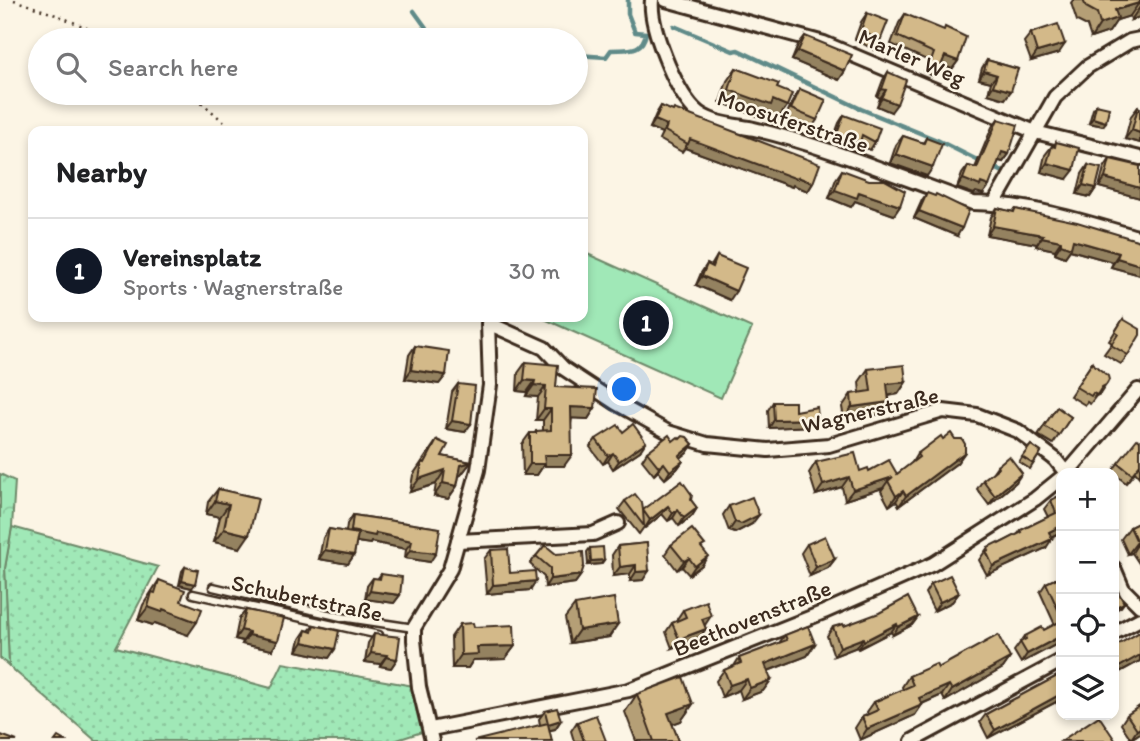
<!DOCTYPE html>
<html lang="en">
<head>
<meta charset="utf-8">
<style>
	body { margin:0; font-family:Itim,sans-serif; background:#f2f2f2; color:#202124 }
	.controls { position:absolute; right:21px; bottom:21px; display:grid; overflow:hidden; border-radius:14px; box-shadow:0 4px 10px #0003 }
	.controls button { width:63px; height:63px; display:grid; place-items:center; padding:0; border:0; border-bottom:2px solid #e0e0e0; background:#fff; color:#202124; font:35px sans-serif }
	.you { position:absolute; left:625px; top:390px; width:24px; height:24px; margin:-18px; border:5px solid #fff; border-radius:50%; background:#1a73e8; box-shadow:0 0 0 10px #1a73e833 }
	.badge { display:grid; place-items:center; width:46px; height:46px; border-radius:50%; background:#111827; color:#fff; font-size:23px; font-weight:700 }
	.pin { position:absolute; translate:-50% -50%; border:4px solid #fff; box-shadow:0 2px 7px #0006 }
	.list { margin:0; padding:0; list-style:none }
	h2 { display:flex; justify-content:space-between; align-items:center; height:91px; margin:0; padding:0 28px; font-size:30px }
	h2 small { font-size:23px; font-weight:400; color:#757577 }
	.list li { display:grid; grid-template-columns:46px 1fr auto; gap:21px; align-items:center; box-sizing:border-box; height:105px; padding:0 28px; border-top:2px solid #e0e0e0 }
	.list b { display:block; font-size:26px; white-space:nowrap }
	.list p { margin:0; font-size:23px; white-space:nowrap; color:#757577 }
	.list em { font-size:23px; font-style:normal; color:#757577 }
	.icon { flex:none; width:38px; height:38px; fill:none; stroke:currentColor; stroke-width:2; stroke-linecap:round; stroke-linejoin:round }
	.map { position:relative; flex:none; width:1140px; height:741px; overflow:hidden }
	.search { position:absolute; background:#fff; box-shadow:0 4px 10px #0003; left:28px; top:28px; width:560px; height:77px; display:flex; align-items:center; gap:18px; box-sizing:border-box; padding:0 24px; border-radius:38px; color:#757577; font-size:26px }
	.panel { position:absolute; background:#fff; box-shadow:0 4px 10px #0003; left:28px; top:126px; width:560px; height:196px; border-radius:14px }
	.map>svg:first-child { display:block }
</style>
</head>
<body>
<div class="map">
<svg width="1140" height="741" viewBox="0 0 1140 741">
	<defs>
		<pattern id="grass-dots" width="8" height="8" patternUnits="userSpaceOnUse" patternTransform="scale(1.75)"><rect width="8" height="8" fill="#a0e8b7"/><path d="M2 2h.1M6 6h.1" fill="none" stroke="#8bc79d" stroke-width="1.8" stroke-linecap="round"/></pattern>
		<pattern id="forest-crowns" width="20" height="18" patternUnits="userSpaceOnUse" patternTransform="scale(1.75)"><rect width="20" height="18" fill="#a0e8b7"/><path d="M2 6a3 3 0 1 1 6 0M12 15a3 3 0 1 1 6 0" fill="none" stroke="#8bc79d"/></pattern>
	</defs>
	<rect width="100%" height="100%" fill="#fcf5e5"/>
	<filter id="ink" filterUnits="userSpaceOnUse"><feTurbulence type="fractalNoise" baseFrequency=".0143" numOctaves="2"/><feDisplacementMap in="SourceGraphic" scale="14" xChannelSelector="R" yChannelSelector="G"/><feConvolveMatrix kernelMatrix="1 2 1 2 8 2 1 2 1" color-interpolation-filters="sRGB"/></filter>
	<g filter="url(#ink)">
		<polygon fill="url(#grass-dots)" stroke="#6e896a" stroke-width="2" points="12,527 158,567 116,647 271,688 283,663 419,687 431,729 394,741 96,741 9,666 5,568"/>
		<polygon fill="url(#forest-crowns)" stroke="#6e896a" stroke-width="2" points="0,474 15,481 12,527 5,568 9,666 0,658"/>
		<polygon fill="#a0e8b7" stroke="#6e896a" stroke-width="2" points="583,252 752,328 721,398 540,317 583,317"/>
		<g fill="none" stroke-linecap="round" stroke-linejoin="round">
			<g stroke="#618b89" stroke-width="4.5">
				<polyline points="414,11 435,40"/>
				<polyline points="674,26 733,51 738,50 861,109 937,140 983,163"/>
				<path d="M 576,55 L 606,57 L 611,50 C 628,49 642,53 646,33 L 635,32 L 628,14 L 628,0"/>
				<polyline points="991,166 1005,173"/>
			</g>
			<defs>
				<g id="service">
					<polyline points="213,587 341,617 414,628"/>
					<polyline points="193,594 379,635"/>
				</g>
				<g id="minor">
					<path d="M 652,0 C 649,26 675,89 694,109 C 708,124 735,125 754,129 C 827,146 902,178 973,203 C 1030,204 1086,222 1140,238"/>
					<polyline points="666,0 824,43 1035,132 1140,158"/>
					<polyline points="994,204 1055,97 1087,67 1130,41 1140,39"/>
					<polyline points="1067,473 1138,390"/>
					<polyline points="458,541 593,534 618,523"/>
					<polyline points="1114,568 1123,589 1140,606"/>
					<polyline points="1114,633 1140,619"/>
					<polyline points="431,729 629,690 824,612 933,564 1035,499 1061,478"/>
					<polyline points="432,741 419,687 414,640 414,628 450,569 478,470 490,385 488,323 544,348 563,368 616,403 668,432 707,444 768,450 829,445 943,411 977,415 1018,431 1055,459 1066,473"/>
					<polyline points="912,741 1061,661"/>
				</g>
			</defs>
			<use href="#service" stroke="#3b2a1e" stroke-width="11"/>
			<use href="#minor" stroke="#3b2a1e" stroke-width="18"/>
			<g stroke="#3b2a1e" stroke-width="2.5" stroke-dasharray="2 5" stroke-linecap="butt">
				<polyline points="14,0 59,16 115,40"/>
				<polyline points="191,93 234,131"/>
			</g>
			<use href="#service" stroke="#fcf5e5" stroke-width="6"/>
			<use href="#minor" stroke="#fcf5e5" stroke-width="12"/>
		</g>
		<g fill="#b59f76" stroke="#3b2a1e" stroke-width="2">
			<polygon points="1073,0 1140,0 1140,17 1131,20 1130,16 1117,20 1109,32 1091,38 1087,26 1077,21 1071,3"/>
			<polygon points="867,13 880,41 874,50 855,39 861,22"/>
			<polygon points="905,14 958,61 952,69 941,65 934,76 924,72 929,61 891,44 899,23"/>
			<polygon points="1031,33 1059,53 1031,61 1024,42"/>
			<polygon points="805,36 845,71 839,80 792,60 798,45"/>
			<polygon points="987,60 1018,69 1005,99 988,94 991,82 979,79 982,68"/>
			<polygon points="736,68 777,88 787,106 778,119 765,113 762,118 720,102 727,81"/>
			<polygon points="888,72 891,112 877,106 880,98 877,96 883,80"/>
			<polygon points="800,89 817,120 811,129 785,118 794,98"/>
			<polygon points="1096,105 1103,126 1089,123 1093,109"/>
			<polygon points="661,106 813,183 808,191 793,185 792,187 685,148 682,152 659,139 662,133 650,128 656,114"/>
			<polygon points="1138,107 1140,143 1125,139 1131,116"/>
			<polygon points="844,115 875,142 870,150 858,144 854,150 832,142 839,123"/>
			<polygon points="998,119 1009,154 1003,162 999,161 983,194 976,192 974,194 957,188 962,174 968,166 975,168 992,127"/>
			<polygon points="903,136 923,143 926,138 927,176 890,163 896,145"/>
			<polygon points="1056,142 1067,179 1041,172 1045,155 1052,146 1054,146"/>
			<polygon points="1110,159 1140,166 1140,198 1099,187 1104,168"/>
			<polygon points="1088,165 1096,188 1090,197 1077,194 1082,174"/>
			<polygon points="842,170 900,206 894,215 855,201 851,207 829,198 836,179"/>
			<polygon points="927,193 957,236 914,218 922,200"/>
			<polygon points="997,208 1013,212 1015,209 1140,241 1140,275 1111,267 1113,262 1070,250 1065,257 1055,253 1055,250 1036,246 1037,244 987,235 991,217"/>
			<polygon points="717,256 730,300 696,285 701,273 707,264 711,266"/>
			<polygon points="1123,319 1128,355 1121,364 1104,354 1112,343 1109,341"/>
			<polygon points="415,346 446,375 439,384 405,379 409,355"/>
			<polygon points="526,362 556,387 595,408 588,419 572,418 564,466 543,466 537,475 523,475 522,444 530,433 535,433 536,431 543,431 543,420 536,420 538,397 526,396 527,392 517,391 518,373"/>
			<polygon points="1092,363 1100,394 1096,396 1090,404 1087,402 1085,405 1070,396"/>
			<polygon points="868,369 906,382 898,394 889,396 889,402 881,414 844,419 842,407 851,394 860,393 859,382"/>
			<polygon points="458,384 465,432 446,429 452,392"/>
			<polygon points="773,402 813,426 769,428 768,410"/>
			<polygon points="1057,407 1071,417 1053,444 1038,435"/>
			<polygon points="596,439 640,451 613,469 608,461 603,464 590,447"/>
			<polygon points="680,439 693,444 687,453 680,458 683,461 677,469 665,479 658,471 654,475 642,460 647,452"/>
			<polygon points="943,439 965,452 957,463 899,506 896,501 889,506 881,491 883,488 845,500 842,487 816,495 809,473 816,462 860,471 897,474 911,464 917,454"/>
			<polygon points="437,440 442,456 471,462 461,475 459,476 457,486 448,499 434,496 436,484 410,492 413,475"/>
			<polygon points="1140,441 1140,478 1135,472 1126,483 1112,472 1118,463"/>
			<polygon points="1031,445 1041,452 1030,469 1019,462"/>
			<polygon points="997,466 1016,482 989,505 977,489 983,480 992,473"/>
			<polygon points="218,489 258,498 240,548 214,542 220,517 206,514 208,502"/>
			<polygon points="1061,495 1061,532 1051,537 1046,548 987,575 979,560 988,547 999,544 1017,535 1021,530 1048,517 1044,509 1051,500"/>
			<polygon points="691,500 697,508 692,516 679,526 673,518 668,521 662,514 645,528 644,527 639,534 619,509 625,501 643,510"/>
			<polygon points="729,506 752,524 735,533 729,531 723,515"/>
			<polygon points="353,515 440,528 430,562 405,558 406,549 371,542 370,544 356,542 354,555 348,564 319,559 323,538 329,529 346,532 347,524"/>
			<polygon points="1140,522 1140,565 1132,553 1128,554 1121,539 1130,527"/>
			<polygon points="647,543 643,580 630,581 630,574 613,576 612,555 618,546"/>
			<polygon points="807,544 835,559 828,568 810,576 801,553"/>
			<polygon points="671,545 702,549 702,565 689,575 682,567 677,570 665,554"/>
			<polygon points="590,548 604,560 601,564 588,565 587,552"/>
			<polygon points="491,550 510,573 530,590 487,594 484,559"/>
			<polygon points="536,556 581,575 575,583 545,587 544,577 530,564"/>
			<polygon points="185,567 192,588 179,585 182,571"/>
			<polygon points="381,574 400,595 394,603 365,599 367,586 373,578 377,579"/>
			<polygon points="1061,576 1061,642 1021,663 1014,651 1025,636 1044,630 1055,625 1040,592 1046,583"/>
			<polygon points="159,580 181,601 188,635 155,623 153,625 138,620 143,605"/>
			<polygon points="931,584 959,593 952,602 934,611 925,593"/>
			<polygon points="575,605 609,637 570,643 565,618"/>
			<polygon points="246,610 272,650 242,644 243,641 235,639 239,619"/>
			<polygon points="683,610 705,625 699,638 672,648 666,632 672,623 677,621 677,619"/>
			<polygon points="918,617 912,625 893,635 891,632 858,649 857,647 834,656 827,636 833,627"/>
			<polygon points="460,624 474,627 515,646 505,659 473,660 468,668 452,668 451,637"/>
			<polygon points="314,625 335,649 329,658 297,651 300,639 306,630 309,631"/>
			<polygon points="1140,632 1140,661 1114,675 1114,647"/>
			<polygon points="374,634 397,659 391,668 380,666 380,664 365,662 368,643"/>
			<polygon points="785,635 815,644 807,656 768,671 771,680 763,691 742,699 739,690 722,697 716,681 724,670 734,666 739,658 779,643"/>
			<polygon points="1010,658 1003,668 945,701 942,695 922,704 915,715 860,740 855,728 862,717 868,715 867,712 874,702 903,690 902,687 909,676 938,668"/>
			<polygon points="1061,674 1061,703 1058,705 1056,702 988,738 980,722 986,714"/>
			<polygon points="637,694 693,704 681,721 672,724 679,741 636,741 625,712"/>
			<polygon points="1140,706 1140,733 1131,739 1121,724 1127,715"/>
			<polygon points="545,711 561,720 555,729 550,730 540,725 539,719"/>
			<polygon points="577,722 606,741 574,741 571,731"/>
		</g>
		<g fill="#948260" stroke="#3b2a1e" stroke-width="2">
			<polygon points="1139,3 1130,16 1117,20 1109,32 1091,38 1100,24 1115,10"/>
			<polygon points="1140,7 1140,17 1131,20"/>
			<polygon points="1065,44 1059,53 1031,61 1037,52"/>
			<polygon points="798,51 845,71 839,80 792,60"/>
			<polygon points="945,56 958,61 952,69 939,64"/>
			<polygon points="930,64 940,68 934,76 924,72"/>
			<polygon points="984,71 997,75 991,82 979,79"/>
			<polygon points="993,86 1011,91 1005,99 988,94"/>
			<polygon points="882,89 886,90 880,98 877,96"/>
			<polygon points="729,90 773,100 787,106 778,119 765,113 762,118 720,102"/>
			<polygon points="882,98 897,104 891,112 877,106"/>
			<polygon points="1093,118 1106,122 1103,126 1089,123"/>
			<polygon points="655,120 667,125 662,133 650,128"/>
			<polygon points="1132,130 1140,133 1140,143 1125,139"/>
			<polygon points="837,134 860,142 854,150 832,142"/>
			<polygon points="690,139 798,177 813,183 808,191 793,185 792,187 685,148"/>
			<polygon points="1002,152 1009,154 1003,162 996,160"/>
			<polygon points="896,154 933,167 927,176 890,163"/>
			<polygon points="1047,163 1074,170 1067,179 1041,172"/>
			<polygon points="1105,178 1140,188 1140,198 1099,187"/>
			<polygon points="963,179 981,183 989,186 983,194 976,192 974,194 957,188"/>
			<polygon points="1083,185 1096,188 1090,197 1077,194"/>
			<polygon points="835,190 859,192 900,206 894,215 855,201 851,207 829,198"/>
			<polygon points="919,211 962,228 957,236 914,218"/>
			<polygon points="993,226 1043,235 1037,244 987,235"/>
			<polygon points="1042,237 1061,241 1055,250 1036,246"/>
			<polygon points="1073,240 1119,253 1113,262 1070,250 1065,257 1055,253 1061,244"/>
			<polygon points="1117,258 1140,265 1140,275 1111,267"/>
			<polygon points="702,276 736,291 730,300 696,285"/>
			<polygon points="411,370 446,375 439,384 405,379"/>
			<polygon points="524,380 535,381 527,392 517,391"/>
			<polygon points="906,382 898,394 878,397 887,384"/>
			<polygon points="534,385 546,386 538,397 526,396"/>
			<polygon points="1106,385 1100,394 1095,396 1102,387"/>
			<polygon points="889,402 881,414 844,419 852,407"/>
			<polygon points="571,407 595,408 588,419 564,418"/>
			<polygon points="544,409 551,409 543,420 536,420"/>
			<polygon points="818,419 813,426 769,428 774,420"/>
			<polygon points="452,421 471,424 465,432 446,429"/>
			<polygon points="646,442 640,451 613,469 619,461"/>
			<polygon points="693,444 687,453 673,464 679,456"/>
			<polygon points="965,452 957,463 899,506 906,496"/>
			<polygon points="613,453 608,461 603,464 608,456"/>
			<polygon points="544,455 572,455 564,466 543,466 537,475 523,475 530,464"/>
			<polygon points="683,461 677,469 665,479 670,471"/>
			<polygon points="471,462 461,475 452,478 461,465"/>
			<polygon points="664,463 658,471 654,475 659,467"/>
			<polygon points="445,470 436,484 410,492 419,479"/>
			<polygon points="1022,473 1016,482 989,505 995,496"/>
			<polygon points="849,477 842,487 816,495 823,485"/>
			<polygon points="893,477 888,481 883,488 845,500 853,490"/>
			<polygon points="443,483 457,486 448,499 434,496"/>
			<polygon points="903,491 896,501 889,506 896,496"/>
			<polygon points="215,501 229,504 220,517 206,514"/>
			<polygon points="668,506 662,514 645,528 650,520"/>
			<polygon points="697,508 692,516 679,526 684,518"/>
			<polygon points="678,510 673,518 668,521 673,513"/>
			<polygon points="759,515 752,524 735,533 729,531 735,522"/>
			<polygon points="1061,526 1061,532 1042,541 1049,532"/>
			<polygon points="224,529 249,535 240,548 214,542"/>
			<polygon points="351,531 376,533 412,541 406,549 371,542 370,544 345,540"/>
			<polygon points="1052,539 1046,548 987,575 993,566"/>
			<polygon points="1140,540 1132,553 1128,554 1137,542"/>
			<polygon points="325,550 354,555 348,564 319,559"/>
			<polygon points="410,550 436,553 430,562 405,558"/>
			<polygon points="708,556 702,565 689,575 695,566"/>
			<polygon points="689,558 682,567 677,570 684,561"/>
			<polygon points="835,559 828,568 810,576 816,567"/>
			<polygon points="604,560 601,564 588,565 591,561"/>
			<polygon points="636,565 630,574 613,576 620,567"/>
			<polygon points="649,571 643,580 630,581 636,572"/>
			<polygon points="581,575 575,583 545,587 550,579"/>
			<polygon points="182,581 195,584 192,588 179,585"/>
			<polygon points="536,581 530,590 487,594 493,585"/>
			<polygon points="370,591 400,595 394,603 365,599"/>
			<polygon points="959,593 952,602 934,611 940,602"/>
			<polygon points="1124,603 1121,607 1114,611 1114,608"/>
			<polygon points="148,607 163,609 197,622 188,635 155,623 153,625 138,620"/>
			<polygon points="711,616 705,625 695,628 702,619"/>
			<polygon points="918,617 912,625 893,635 898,627"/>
			<polygon points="618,624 609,637 570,643 579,630"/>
			<polygon points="897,624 891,632 858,649 864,641"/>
			<polygon points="706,629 699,638 672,648 679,639"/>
			<polygon points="241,630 249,632 243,641 235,639"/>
			<polygon points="249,635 278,641 272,650 242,644"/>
			<polygon points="1061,636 1061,642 1021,663 1027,654"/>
			<polygon points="863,638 857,647 834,656 840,647"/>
			<polygon points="303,642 335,649 329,658 297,651"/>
			<polygon points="815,644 807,656 757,675 765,664"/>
			<polygon points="515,646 505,659 473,660 468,668 452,668 461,655 477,647"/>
			<polygon points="371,653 387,655 380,664 365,662"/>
			<polygon points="1140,655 1140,661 1114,675 1114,673 1117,668"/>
			<polygon points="386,657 397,659 391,668 380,666"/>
			<polygon points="1010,658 1003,668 945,701 952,690"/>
			<polygon points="747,679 739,690 722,697 730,685"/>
			<polygon points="771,680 763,691 742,699 750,688"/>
			<polygon points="949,685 942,695 912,708 919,698"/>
			<polygon points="1061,694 1056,702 988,738 995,730"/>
			<polygon points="693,704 681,721 656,730 668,713"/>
			<polygon points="922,705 915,715 860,740 867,729"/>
			<polygon points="561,720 555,729 542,732 548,724"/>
			<polygon points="1140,728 1140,733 1131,739 1137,730"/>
		</g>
		<g fill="#d3b989" stroke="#3b2a1e" stroke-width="2">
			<polygon points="1083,0 1140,0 1140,5 1139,3 1115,10 1118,18 1100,24 1097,13 1086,7"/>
			<polygon points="867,13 888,21 880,41 861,30"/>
			<polygon points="905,14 944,30 945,27 966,37 958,61 945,56 940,68 930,64 934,53 897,36"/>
			<polygon points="1058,24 1065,44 1037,52 1031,33"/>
			<polygon points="805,36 852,55 845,71 798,51"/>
			<polygon points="987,60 1018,69 1011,91 993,86 997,75 984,71"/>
			<polygon points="736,68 779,84 777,88 792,94 787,106 773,100 771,105 729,90"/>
			<polygon points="888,72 906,80 897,104 882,98 886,90 882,89"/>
			<polygon points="800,89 826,100 817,120 791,109"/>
			<polygon points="1096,105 1109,108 1106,122 1093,118"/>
			<polygon points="661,106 673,111 674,109 820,164 813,183 798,177 797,179 690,139 688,144 665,131 667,125 655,120"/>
			<polygon points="1138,107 1140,108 1140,133 1132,130"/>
			<polygon points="844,115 880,128 875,142 862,135 860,142 837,134"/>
			<polygon points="998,119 1018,125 1009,154 1002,152 989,186 981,183 980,186 963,179 968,166 977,168"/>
			<polygon points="903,136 924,143 926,138 942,144 933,167 896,154"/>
			<polygon points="1056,142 1079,148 1074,170 1047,163 1052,146 1055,147"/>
			<polygon points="1110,159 1140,166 1140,188 1105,178"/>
			<polygon points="1088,165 1101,168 1096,188 1083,185"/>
			<polygon points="842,170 869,180 885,180 905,191 900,206 859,192 857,198 835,190"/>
			<polygon points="927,193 935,196 936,194 969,210 962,228 919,211"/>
			<polygon points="997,208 1014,212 1015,209 1077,222 1140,241 1140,265 1117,258 1119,253 1073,240 1071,248 1061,244 1061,241 1042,237 1043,235 993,226"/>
			<polygon points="717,256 746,268 736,291 702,276 707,264 713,267"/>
			<polygon points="1123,319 1140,329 1140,335 1128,355 1111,345 1118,334 1115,332"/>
			<polygon points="415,346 449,351 446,375 411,370"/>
			<polygon points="526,362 558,365 556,387 597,389 595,408 571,407 572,455 544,455 545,464 530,464 530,433 536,433 536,431 551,430 551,409 544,409 546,386 534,385 535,381 524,380"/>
			<polygon points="1092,363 1108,376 1109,380 1106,385 1102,387 1097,395 1093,393 1091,396 1076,387"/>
			<polygon points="904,365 906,382 887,384 889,402 852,407 851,394 871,391 868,369"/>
			<polygon points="458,384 475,386 471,424 452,421"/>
			<polygon points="773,402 795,402 795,411 817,407 818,419 774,420"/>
			<polygon points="1057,407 1071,417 1059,435 1044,426"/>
			<polygon points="633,424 646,442 619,461 613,453 608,456 596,439 618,425 623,432"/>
			<polygon points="951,433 955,439 962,439 965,444 965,452 906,496 903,491 896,496 888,481 893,477 853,490 849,477 823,485 816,462 855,453 860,471 868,468 869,471 889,460 897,474 919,457 917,454 941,436 943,439"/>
			<polygon points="669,435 673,441 678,437 680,439 683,436 687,437 693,444 679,456 683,461 670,471 664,463 659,467 647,452"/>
			<polygon points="1137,439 1140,441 1140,464 1132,474 1118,463"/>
			<polygon points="437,440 448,445 442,456 471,462 461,465 457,486 443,483 445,470 419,479 422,462 425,463"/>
			<polygon points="1031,445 1041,452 1033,464 1022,457"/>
			<polygon points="1009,456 1022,473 995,496 983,480 998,468 997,466"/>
			<polygon points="682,481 692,495 691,500 697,508 684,518 678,510 673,513 668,506 650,520 643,510 644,526 625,501 635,494 642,503 643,510"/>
			<polygon points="218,489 258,498 249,535 224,529 229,504 215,501"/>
			<polygon points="1061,495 1061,526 1049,532 1052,539 993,566 986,551 989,550 988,547 998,542 999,544 1022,532 1021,530 1056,513 1051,500"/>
			<polygon points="752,497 759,515 741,524 735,522 729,506"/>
			<polygon points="353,515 440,528 436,553 410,550 412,541 376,533 375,536 351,531"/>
			<polygon points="1140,522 1140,540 1137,542 1130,527"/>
			<polygon points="329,529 358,534 354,555 325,550"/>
			<polygon points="692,529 705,545 701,547 708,556 695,566 689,558 684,561 671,545"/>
			<polygon points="825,536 835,559 816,567 807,544"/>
			<polygon points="647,543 649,571 636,572 636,565 620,567 618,546"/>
			<polygon points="545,545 556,554 583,552 584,566 581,575 550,579 550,568 536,556"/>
			<polygon points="603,547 604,560 591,561 590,548"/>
			<polygon points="508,549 510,573 535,571 536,581 493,585 491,550"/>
			<polygon points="185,567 198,570 195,584 182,581"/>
			<polygon points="381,574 402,577 400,595 370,591 373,578 380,579"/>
			<polygon points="950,575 959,593 940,602 931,584"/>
			<polygon points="1061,576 1061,616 1046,583"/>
			<polygon points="159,580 185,590 181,601 202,609 197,622 163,609 162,612 148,607 152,592 155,593"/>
			<polygon points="1118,591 1124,603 1114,608 1114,594"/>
			<polygon points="908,597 918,617 898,627 897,624 864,641 863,638 840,647 833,627 843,624 844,626 879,613"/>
			<polygon points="614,598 618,624 579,630 575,605"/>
			<polygon points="706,601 711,616 702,619 706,629 679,639 672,623 686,617 683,610"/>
			<polygon points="246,610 284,618 278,641 249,635 249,632 241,630"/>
			<polygon points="1061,621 1061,636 1027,654 1020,642 1026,639 1025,636 1042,627 1044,630"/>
			<polygon points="473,623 474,627 514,625 515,646 477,647 478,654 461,655 460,624"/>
			<polygon points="314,625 339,631 335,649 303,642 306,630 312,632"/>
			<polygon points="808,626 815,644 765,664 771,680 750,688 747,679 730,685 724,670 741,663 739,658 787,640 785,635"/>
			<polygon points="1140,632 1140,655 1117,668 1114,661 1114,647"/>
			<polygon points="374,634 400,637 397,659 386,657 387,655 371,653"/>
			<polygon points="998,635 1010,658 952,690 949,685 919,698 922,705 867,729 862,717 878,710 874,702 913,685 909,676 936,664 938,668"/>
			<polygon points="1061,674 1061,694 995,730 986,714"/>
			<polygon points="683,677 693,704 668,713 679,741 654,741 637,694"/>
			<polygon points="1140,706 1140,728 1137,730 1127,715"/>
			<polygon points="557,708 561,720 548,724 552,741 474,741 548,723 545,711"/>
			<polygon points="596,715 606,741 584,741 577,722"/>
			<polygon points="1099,716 1115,740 1113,741 1061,741"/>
			<polygon points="1,735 17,741 0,741"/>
			<polygon points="58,737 65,741 55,741"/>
		</g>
	</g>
	<g text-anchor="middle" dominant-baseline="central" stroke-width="5" stroke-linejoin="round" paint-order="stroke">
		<g font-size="23" fill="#3b2a1e" stroke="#fcf5e5">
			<text transform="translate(912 57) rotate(23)">Marler Weg</text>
			<text transform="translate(793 121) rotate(18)">Moosuferstraße</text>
			<text transform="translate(870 410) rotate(-13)">Wagnerstraße</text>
			<text transform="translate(307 598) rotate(12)">Schubertstraße</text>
			<text transform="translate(752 618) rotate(-22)">Beethovenstraße</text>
		</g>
	</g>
</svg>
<div class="controls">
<button>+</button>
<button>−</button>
<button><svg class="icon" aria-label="locate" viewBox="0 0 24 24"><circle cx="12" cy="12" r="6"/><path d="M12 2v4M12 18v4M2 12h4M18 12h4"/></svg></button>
<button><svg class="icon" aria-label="layers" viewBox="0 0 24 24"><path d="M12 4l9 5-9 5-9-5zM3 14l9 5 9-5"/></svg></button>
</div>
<div class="you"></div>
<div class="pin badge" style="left:646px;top:323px">1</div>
<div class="search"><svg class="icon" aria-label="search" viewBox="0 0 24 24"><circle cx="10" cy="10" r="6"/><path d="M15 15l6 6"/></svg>Search here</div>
<section class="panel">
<h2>Nearby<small></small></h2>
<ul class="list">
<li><span class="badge">1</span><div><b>Vereinsplatz</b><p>Sports · Wagnerstraße</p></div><em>30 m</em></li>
</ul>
</section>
</div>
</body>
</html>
